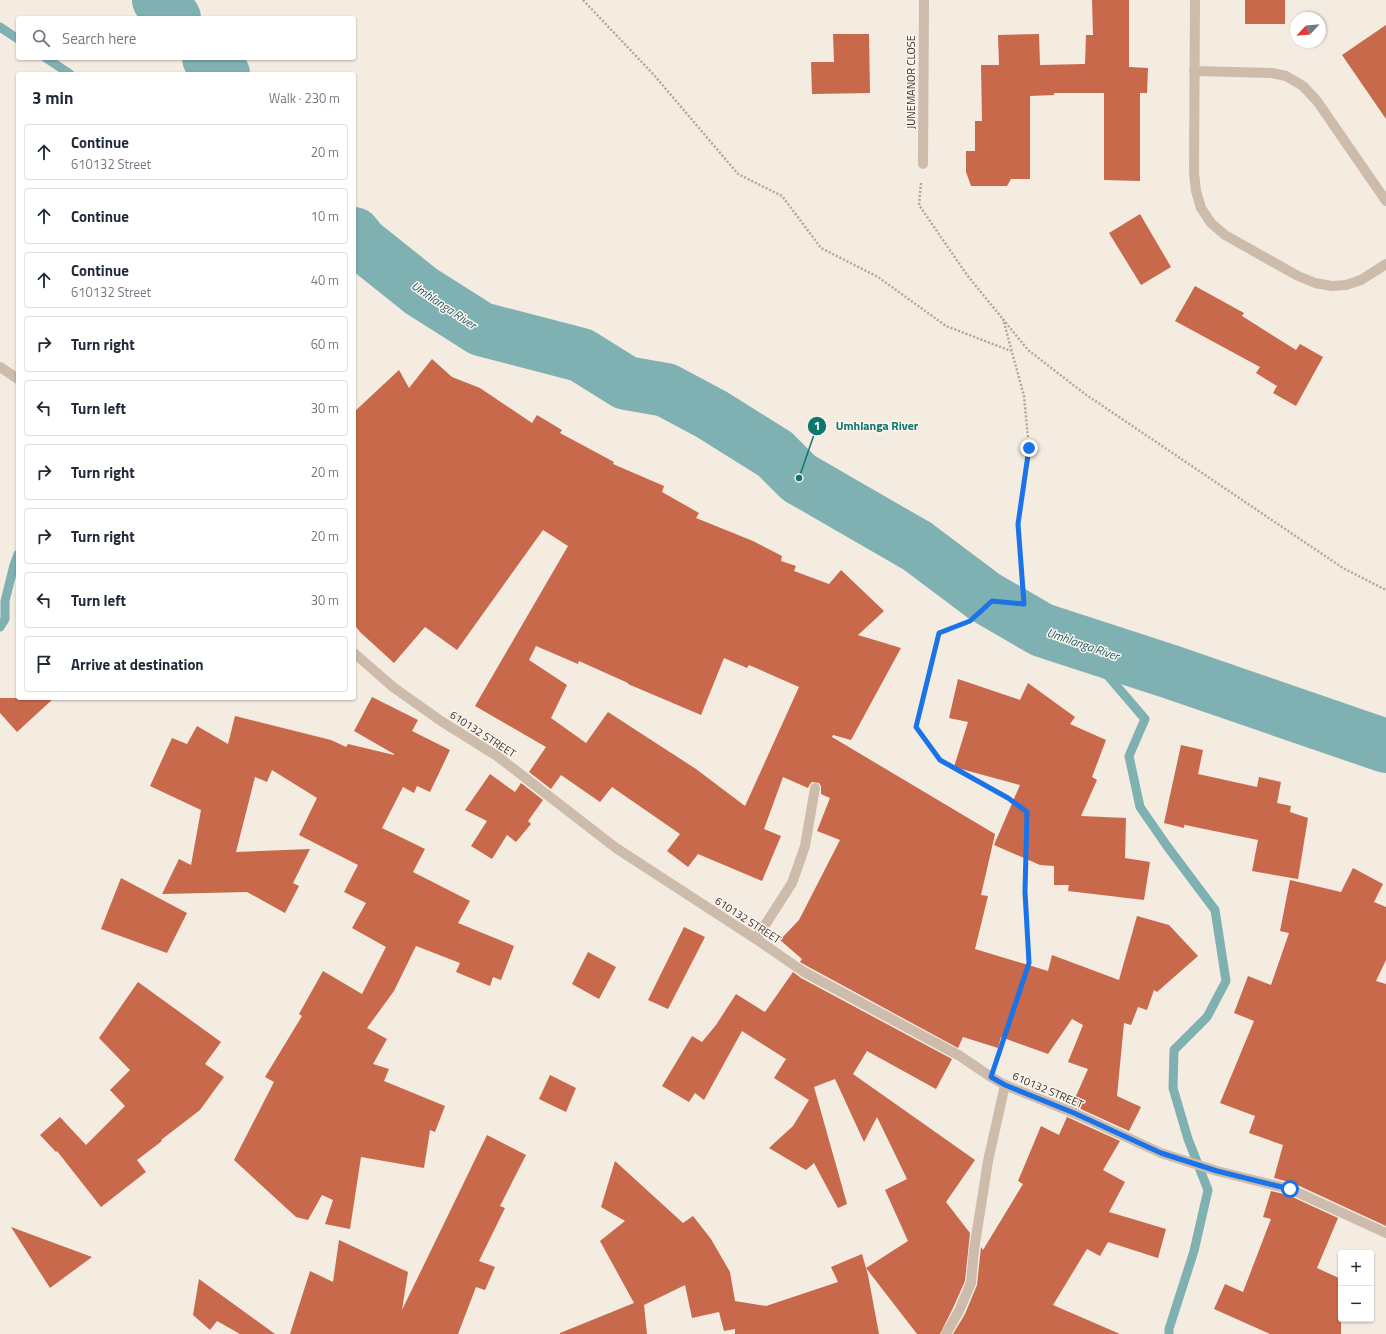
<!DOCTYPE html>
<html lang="en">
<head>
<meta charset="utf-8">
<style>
	body { margin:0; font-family:"Titillium Web",sans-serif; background:#f6f6f7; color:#1f2937 }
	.controls { position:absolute; right:12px; bottom:12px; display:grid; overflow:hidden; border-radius:4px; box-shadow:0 1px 3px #0004 }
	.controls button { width:36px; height:36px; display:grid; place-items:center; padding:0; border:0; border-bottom:1px solid #e0e1e3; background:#fff; color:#1f2937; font:20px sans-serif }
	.compass { position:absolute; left:1290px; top:12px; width:36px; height:36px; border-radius:50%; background:#fff; box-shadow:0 1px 3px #0004; rotate:244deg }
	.stop { position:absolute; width:12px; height:12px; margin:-9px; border:3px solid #1a73e8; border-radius:50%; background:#fff }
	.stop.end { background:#1a73e8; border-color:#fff; box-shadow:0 1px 4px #0008 }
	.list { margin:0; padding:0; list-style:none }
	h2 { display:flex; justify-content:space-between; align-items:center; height:52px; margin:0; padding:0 16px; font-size:17px }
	h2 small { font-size:13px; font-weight:400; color:#747a83 }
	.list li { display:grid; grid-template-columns:26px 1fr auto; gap:12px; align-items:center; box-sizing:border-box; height:56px; margin:0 8px 8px; padding:0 8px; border:1px solid #e0e1e3; border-radius:4px }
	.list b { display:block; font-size:15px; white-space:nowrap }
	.list p { margin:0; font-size:13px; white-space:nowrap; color:#747a83 }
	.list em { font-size:13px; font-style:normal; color:#747a83 }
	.icon { flex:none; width:22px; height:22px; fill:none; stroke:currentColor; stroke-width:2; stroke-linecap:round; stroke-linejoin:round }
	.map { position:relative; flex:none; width:1386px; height:1334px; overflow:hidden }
	.search { position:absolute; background:#fff; box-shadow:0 1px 3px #0004; left:16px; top:16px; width:340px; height:44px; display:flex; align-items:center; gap:10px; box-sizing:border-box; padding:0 14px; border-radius:4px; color:#747a83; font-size:15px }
	.panel { position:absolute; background:#fff; box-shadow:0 1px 3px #0004; left:16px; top:72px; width:340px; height:628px; border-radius:4px }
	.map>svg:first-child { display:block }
</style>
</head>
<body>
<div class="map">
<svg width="1386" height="1334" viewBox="0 0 1386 1334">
	<rect width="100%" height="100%" fill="#f4ebe1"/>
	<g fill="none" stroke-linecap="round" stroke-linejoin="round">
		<g stroke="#7fb0b2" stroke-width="9">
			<polyline points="0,27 18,39"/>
			<polyline points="46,58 70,74"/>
			<polyline points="0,627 5,619 5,601 14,565 18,554"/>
			<polyline points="1079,642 1145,719 1129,756 1140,807 1167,846 1215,910 1226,981 1207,1017 1174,1050 1173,1088 1188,1139 1208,1190 1194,1251 1169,1329 1169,1334"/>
		</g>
		<g stroke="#7fb0b2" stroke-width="54">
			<polyline points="159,0 174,18"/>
			<polyline points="209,58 223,74"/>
			<polyline points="354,234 361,243 421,291 481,329 581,355 626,383 666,390 711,414 775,454 799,478 917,546 985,597 1042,630 1171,672 1386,746"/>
		</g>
	</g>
	<g fill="#c8694b" fill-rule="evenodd">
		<polygon points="1092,0 1129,0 1129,67 1148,68 1147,93 1140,93 1140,181 1104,180 1104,93 1054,93 1054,95 1030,96 1030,179 1011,179 1007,186 971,186 966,172 966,151 975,151 975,121 982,121 981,65 999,65 998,35 1039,34 1040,65 1085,64 1086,35 1093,35"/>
		<rect x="1245" y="0" width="40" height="24"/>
		<polygon points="1386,25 1386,119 1342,55"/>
		<polygon points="833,34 869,34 870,93 812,94 811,62 834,62"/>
		<polygon points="1140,214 1171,267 1141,285 1109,233"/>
		<polygon points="1195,286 1244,313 1242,316 1296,350 1300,344 1323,357 1296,406 1273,393 1277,386 1256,373 1260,367 1175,321"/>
		<path d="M 432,359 L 452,377 L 480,388 L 532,423 L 537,415 L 562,430 L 560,433 L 614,462 L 613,464 L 664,486 L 662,492 L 699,513 L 696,518 L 753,541 L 782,556 L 781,561 L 796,566 L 794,571 L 829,584 L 841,570 L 884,611 L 858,635 L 901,648 L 851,740 L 833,735 L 832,737 L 995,834 L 981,895 L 988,896 L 975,949 L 1048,971 L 1052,955 L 1119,980 L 1137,916 L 1169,925 L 1198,956 L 1157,992 L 1154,990 L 1147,1010 L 1138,1007 L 1131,1025 L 1124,1023 L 1117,1096 L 1141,1107 L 1129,1131 L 1072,1105 L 1088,1069 L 1068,1062 L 1083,1025 L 1072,1019 L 1048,1054 L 1001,1037 L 998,1048 L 963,1037 L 958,1048 L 807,966 L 800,962 L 802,959 L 780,940 L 799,920 L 840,840 L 817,831 L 830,798 L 821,794 L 821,786 L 819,783 L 812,782 L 810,784 L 808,788 L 783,777 L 764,829 L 781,836 L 762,881 L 698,854 L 688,867 L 667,851 L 680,834 L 612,787 L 600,802 L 561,775 L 551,789 L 529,772 L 546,747 L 475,706 L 568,546 L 543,530 L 457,650 L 425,627 L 394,663 L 360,632 L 354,624 L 354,412 L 399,370 L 409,388 ZM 536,646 L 578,664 L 579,661 L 628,683 L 628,684 L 701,715 L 724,658 L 747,668 L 749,665 L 799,687 L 745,806 L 696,769 L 608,712 L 586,743 L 551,718 L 567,685 L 529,660 Z"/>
		<polygon points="958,679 1020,700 1028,683 1075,717 1070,724 1106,740 1092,777 1097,780 1081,816 1126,818 1125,858 1150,862 1144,900 1068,891 1069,885 1054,885 1054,866 1040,865 994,845 1020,785 954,767 968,722 949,718"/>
		<polygon points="372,697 418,720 412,731 450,750 430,792 417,786 414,793 403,787 382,828 425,849 413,872 470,901 458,923 514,946 501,980 493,977 490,986 456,972 460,963 416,946 394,991 367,1028 387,1039 373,1064 389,1069 384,1081 445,1106 435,1132 430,1130 424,1168 361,1157 350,1229 325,1224 333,1200 322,1195 308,1220 296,1217 234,1160 274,1082 265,1077 302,1016 299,1014 323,971 362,994 386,947 352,928 366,903 344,892 358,865 299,835 317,798 272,770 267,782 255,777 236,852 310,849 293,883 299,886 285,913 247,892 162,894 179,859 191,865 201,810 150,786 172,738 187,744 197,726 228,744 235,716 331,740 346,747 348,744 394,755 394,754 354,731"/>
		<polygon points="0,698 54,698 17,732 0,713"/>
		<polygon points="1181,745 1203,750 1198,774 1257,787 1259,777 1281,782 1277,803 1291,806 1290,812 1308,818 1298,879 1252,871 1258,840 1185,825 1185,823 1184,828 1164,823"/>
		<polygon points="490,774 515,792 521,783 543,800 528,821 531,824 516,842 507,835 492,859 471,846 487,821 465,810"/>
		<polygon points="1353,868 1383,884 1374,902 1386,907 1386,960 1376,981 1386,984 1386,1226 1293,1183 1274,1178 1283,1145 1249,1133 1255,1116 1220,1103 1254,1021 1234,1013 1248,976 1271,985 1289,933 1280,931 1290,880 1341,892"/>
		<polygon points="121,878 187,913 167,953 101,929"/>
		<polygon points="684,927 705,937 668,1009 648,1000"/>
		<polygon points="588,952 616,967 599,999 572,984"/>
		<polygon points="793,972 801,978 952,1059 936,1089 867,1051 853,1074 975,1160 946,1202 970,1233 965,1281 953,1308 940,1334 917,1334 866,1268 908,1241 885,1190 907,1179 877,1117 864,1142 835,1079 814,1087 847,1204 838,1208 814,1163 806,1170 769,1148 793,1126 809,1100 774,1078 786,1059 742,1031 704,1100 695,1093 689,1102 662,1086 692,1036 702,1042 716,1025 736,994 765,1012"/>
		<polygon points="138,982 221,1042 205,1064 224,1077 200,1110 161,1140 162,1141 137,1160 146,1172 101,1207 57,1151 56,1152 40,1135 60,1117 86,1145 125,1106 110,1090 130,1070 99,1038"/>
		<polygon points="550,1075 576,1088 566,1112 539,1099"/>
		<polygon points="1067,1117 1120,1141 1103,1170 1125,1182 1109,1212 1166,1229 1158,1258 1108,1242 1100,1256 1087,1249 1053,1305 1120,1334 953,1334 965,1314 977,1285 981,1247 983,1250 1023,1184 1018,1181 1041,1126 1059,1135"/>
		<polygon points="487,1135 526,1155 500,1206 505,1208 479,1261 495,1267 485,1290 476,1287 458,1334 290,1334 310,1271 333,1282 339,1240 408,1272 402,1310"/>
		<polygon points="615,1161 683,1223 693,1216 711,1239 730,1272 735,1301 766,1306 838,1282 831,1267 862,1254 868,1275 879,1334 735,1334 735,1329 724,1331 719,1312 692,1318 685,1285 644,1305 647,1334 560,1334 560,1333 634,1303 600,1241 625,1221 601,1207"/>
		<polygon points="1271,1191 1288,1195 1338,1218 1317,1268 1341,1279 1341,1334 1270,1334 1214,1309 1225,1284 1243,1292 1271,1219 1263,1217"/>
		<polygon points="11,1227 92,1257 50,1288"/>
		<polygon points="199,1279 275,1334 240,1334 217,1321 210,1330 193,1315"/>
	</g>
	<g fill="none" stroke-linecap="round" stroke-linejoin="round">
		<g stroke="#b9a596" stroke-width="2.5" stroke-dasharray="2 2" stroke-linecap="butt">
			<polyline points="583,0 654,75 738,174 782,196 821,248 878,277 946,326 1011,351"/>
			<polyline points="921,183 919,205 967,275 1028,350 1085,394 1343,568 1386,590"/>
			<polyline points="998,1056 1029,963 1025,892 1027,812 1008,798 941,760 916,727 939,633 970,621 992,601 1025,604 1018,524 1029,448 1024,396 1003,319"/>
		</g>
		<g stroke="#cdbbac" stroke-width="10">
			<polyline points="1195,0 1194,173 1196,191 1201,208 1211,223 1225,235 1298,276 1315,283 1332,286 1346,285 1361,280 1386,264"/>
			<polyline points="1194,71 1272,73 1286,76 1303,86 1317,101 1386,201"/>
			<polyline points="923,164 924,0"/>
			<polyline points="0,367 18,379"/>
			<polyline points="354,653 393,687 441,721 497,756 616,848 756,939 804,972 960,1056 991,1077 1005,1085 1074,1113 1161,1153 1217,1171 1290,1189 1386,1233"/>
			<polyline points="756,939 792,883 805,846 815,788"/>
			<polyline points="946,1334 959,1311 971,1283 974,1250 988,1161 1005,1085"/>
		</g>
	</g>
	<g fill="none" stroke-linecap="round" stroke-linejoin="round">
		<polyline stroke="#1a73e8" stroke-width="5" points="1029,448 1018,524 1024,604 992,601 970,621 939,633 916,727 940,760 1008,798 1027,812 1025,892 1029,963 991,1077 1005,1085 1074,1113 1161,1153 1217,1171 1290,1189"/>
	</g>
	<g text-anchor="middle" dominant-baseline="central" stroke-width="3" stroke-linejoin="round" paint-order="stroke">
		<g font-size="11" fill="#3b302b" stroke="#fbf5ee">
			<text transform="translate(911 82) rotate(-90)">JUNEMANOR CLOSE</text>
			<text transform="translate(483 734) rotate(33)">610132 STREET</text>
			<text transform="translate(748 920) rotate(33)">610132 STREET</text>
			<text transform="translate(1048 1090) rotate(23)">610132 STREET</text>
		</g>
		<g font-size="12" font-style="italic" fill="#1f5a5e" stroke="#fbf5ee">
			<text transform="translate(444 305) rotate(34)">Umhlanga River</text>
			<text transform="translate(1083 644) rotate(19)">Umhlanga River</text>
		</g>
	</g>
	<path fill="none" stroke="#0f766e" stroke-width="1.5" d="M799 478L817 426"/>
	<g fill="#0f766e" stroke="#fbf5ee" stroke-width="1.5">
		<circle cx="799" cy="478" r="4"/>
		<circle cx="817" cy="426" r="10"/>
	</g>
	<g font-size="12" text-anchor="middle" font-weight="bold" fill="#fff">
		<text x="817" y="430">1</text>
	</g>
	<g font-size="12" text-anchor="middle" font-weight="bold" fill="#0f766e" stroke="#fbf5ee" stroke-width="3" stroke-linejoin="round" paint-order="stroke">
		<text x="877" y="430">Umhlanga River</text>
	</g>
</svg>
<div class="controls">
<button>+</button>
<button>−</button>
</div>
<svg class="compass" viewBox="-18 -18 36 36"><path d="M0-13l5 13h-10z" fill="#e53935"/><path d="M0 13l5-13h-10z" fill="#747a83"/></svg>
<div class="stop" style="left:1290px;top:1189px"></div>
<div class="stop end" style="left:1029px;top:448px"></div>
<div class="search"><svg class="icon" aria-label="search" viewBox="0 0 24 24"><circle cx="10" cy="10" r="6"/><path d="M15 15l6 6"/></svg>Search here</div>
<section class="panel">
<h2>3 min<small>Walk · 230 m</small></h2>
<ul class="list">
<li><svg class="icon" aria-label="ahead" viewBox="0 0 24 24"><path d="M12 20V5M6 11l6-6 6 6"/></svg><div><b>Continue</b><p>610132 Street</p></div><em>20 m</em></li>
<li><svg class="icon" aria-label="ahead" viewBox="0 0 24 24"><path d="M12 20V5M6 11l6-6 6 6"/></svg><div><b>Continue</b></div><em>10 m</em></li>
<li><svg class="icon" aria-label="ahead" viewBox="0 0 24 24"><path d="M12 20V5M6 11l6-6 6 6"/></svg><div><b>Continue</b><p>610132 Street</p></div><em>40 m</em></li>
<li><svg class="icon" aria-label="right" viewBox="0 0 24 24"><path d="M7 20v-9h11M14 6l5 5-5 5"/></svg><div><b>Turn right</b></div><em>60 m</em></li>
<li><svg class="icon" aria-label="left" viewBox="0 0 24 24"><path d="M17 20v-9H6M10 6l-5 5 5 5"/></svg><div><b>Turn left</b></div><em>30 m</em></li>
<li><svg class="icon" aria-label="right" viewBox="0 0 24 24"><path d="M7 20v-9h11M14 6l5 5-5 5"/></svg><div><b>Turn right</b></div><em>20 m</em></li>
<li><svg class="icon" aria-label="right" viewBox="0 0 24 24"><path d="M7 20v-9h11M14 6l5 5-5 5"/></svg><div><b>Turn right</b></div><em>20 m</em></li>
<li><svg class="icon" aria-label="left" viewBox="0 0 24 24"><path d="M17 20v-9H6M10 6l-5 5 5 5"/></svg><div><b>Turn left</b></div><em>30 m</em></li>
<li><svg class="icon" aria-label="arrive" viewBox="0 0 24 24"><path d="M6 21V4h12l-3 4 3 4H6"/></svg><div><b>Arrive at destination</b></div></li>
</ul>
</section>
</div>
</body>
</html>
